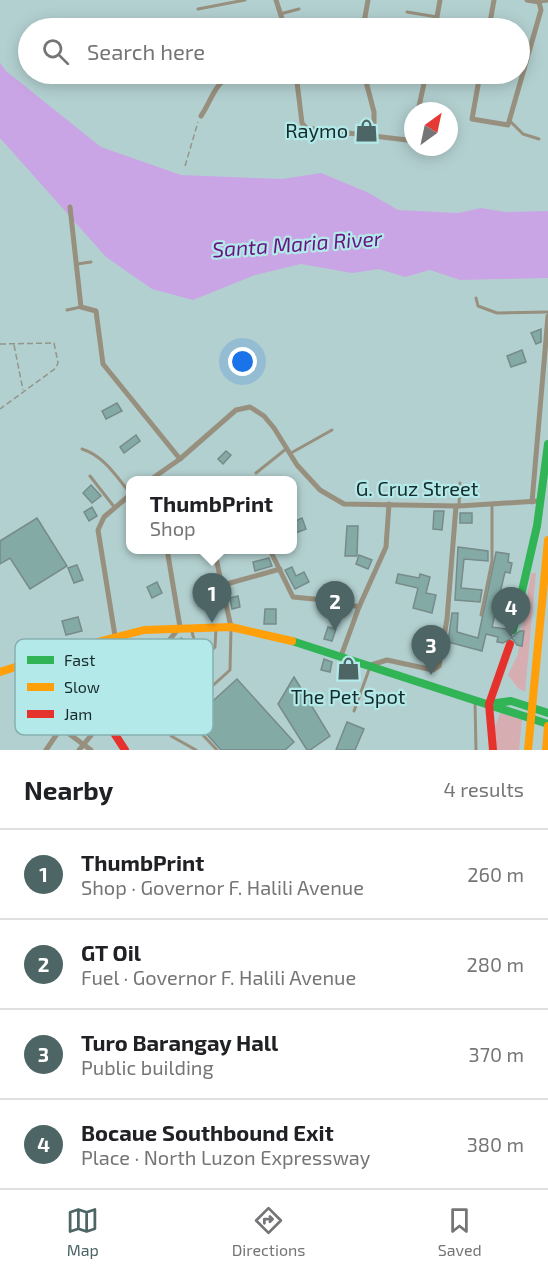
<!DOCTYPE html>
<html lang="en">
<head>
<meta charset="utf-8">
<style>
	body { margin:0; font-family:"Exo 2",sans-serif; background:#f6f6f6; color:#202124 }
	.compass { position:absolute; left:404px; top:102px; width:54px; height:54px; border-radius:50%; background:#fff; box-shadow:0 3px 15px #0003; rotate:33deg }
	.you { position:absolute; left:243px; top:362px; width:21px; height:21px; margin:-15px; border:4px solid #fff; border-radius:50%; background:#1a73e8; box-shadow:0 0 0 9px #1a73e833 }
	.badge { display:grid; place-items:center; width:39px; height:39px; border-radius:50%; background:#4d6565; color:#fff; font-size:20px; font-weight:700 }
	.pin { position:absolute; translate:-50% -50px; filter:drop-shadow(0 2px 3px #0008) }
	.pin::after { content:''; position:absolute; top:32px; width:21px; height:18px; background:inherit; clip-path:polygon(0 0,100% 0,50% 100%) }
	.popup { position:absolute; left:126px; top:476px; width:171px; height:78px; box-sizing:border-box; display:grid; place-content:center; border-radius:12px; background:#fff; filter:drop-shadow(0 2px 4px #0005); font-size:20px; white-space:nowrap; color:#757577 }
	.popup b { font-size:22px; color:#202124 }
	.popup::after { content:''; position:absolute; left:50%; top:100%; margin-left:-12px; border:12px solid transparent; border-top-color:#fff }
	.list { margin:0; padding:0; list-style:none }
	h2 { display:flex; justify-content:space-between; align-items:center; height:78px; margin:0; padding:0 24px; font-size:26px }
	h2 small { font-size:20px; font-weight:400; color:#757577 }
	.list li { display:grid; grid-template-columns:39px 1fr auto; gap:18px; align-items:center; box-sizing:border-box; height:90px; padding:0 24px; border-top:2px solid #e0e0e0 }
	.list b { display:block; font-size:22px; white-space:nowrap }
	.list p { margin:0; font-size:20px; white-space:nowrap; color:#757577 }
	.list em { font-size:20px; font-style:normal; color:#757577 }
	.icon { flex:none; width:33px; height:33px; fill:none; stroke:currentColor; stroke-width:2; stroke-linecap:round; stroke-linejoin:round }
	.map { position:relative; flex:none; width:548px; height:750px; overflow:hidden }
	.search { position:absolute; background:#fff; box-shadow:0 3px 15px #0003; left:18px; right:18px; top:18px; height:66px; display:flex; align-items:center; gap:15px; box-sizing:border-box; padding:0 21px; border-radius:33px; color:#757577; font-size:22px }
	.sheet { height:438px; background:#fff }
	nav { display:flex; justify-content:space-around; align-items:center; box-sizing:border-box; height:84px; border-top:2px solid #e0e0e0; background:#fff; font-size:16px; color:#757577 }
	nav a { display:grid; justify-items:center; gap:3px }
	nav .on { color:#4d6565 }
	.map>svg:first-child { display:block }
</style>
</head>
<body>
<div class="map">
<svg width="548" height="750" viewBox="0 0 548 750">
	<rect width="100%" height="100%" fill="#b3d0d0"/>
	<g fill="#d6aeb2">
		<polygon points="531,573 536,573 525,692 518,688 508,675 518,654"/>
		<polygon points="500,713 522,719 519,750 495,750 495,727"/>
	</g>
	<polygon fill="#caa5e5" points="0,63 6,71 101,147 181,175 282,179 321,173 367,192 398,210 458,213 481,208 505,212 548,211 548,278 460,280 430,270 405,277 379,269 352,273 301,264 255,275 193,300 152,289 106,257 0,138"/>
	<g fill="#84aaa5" stroke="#768b8a" stroke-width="1.5">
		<polygon points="541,329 541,342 536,344 531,333"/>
		<polygon points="522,350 526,362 511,367 507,356"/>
		<polygon points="117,403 122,411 106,419 102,411"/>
		<polygon points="136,435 140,441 124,453 120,447"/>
		<polygon points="226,451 231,455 223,464 218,459"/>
		<polygon points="91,485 101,496 92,503 83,493"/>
		<polygon points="92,507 97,516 89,521 84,512"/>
		<polygon points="434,511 444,511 442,530 433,529"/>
		<rect x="460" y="513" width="12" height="10"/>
		<polygon points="37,518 67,566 30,589 10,558 0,564 0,541"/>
		<polygon points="302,518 306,529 293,534 293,522"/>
		<polygon points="347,526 358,526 357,556 345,556"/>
		<polygon points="458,547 488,551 488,561 464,559 461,588 482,590 480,602 455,600"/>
		<polygon points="496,552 509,554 508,562 512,563 510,573 505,572 492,627 506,629 512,637 520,631 524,631 522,646 517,645 512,638 503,643 497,642 498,637 486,634 482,651 448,642 452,613 458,613 457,632 478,638"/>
		<polygon points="359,555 372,560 368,569 356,564"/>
		<polygon points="269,558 272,566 255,571 253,562"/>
		<polygon points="77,565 83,580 74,583 68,568"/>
		<polygon points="292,567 296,576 304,572 309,582 295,589 285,570"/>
		<polygon points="398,574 419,578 420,574 430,577 426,593 436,595 432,613 413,608 418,588 396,583"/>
		<polygon points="157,582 162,593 152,598 147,587"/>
		<polygon points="238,596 240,607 232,609 230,598"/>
		<polygon points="265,609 276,609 276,624 264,624"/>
		<polygon points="78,617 82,631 66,635 62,621"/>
		<polygon points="328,627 336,629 332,641 324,639"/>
		<polygon points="181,638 188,642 177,661 170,657"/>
		<polygon points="109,651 118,659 106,673 97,665"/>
		<polygon points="324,659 332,662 330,672 321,670"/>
		<polygon points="344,666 353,668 351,679 341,677"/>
		<polygon points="294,677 330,736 310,750 307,750 278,704"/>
		<polygon points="237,679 294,742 285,750 221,750 193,719"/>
		<polygon points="347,722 364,729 355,750 336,750"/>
	</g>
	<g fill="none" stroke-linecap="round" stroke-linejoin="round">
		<g stroke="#94958a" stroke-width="1.5" stroke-dasharray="6 3" stroke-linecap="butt">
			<polyline points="185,166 198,122"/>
			<polyline points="0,344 54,343 58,363 56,368 0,409"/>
			<polyline points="14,345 23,390"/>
		</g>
		<g stroke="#98907e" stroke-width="3">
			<polyline points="539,2 548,1"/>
			<polyline points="198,9 245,0"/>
			<polyline points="407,12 437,17"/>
			<polyline points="280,14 299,9"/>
			<polyline points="242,28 282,20"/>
			<polyline points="511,122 523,134 539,139"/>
			<polyline points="77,264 91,262"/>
			<polyline points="476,298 478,306 497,313 548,312"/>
			<polyline points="67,310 81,307"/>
			<path d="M 82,449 C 104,456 116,476 130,493"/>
			<polyline points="291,453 332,430"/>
			<polyline points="256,473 286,449"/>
			<polyline points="90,476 115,508"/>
			<polyline points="459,506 460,483"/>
			<polyline points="481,615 492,561 492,504"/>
			<polyline points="191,628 196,647 212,650 215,647 216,628"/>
			<polyline points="475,701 476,750"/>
			<polyline points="354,711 370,667"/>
			<polyline points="185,716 171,736 196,750"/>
			<polyline points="217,750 185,716 188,708 230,670 231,628"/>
		</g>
		<g stroke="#98907e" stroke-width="5">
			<polyline points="276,0 285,28"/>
			<polyline points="363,28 368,0"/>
			<polyline points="435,28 440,0"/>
			<polyline points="489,28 494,0"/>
			<polyline points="296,74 302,123 306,128 407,140 413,137"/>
			<polyline points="364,74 374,112 374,136"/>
			<polyline points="480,74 472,119 508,125 541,10 539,2 527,0"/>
			<polyline points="418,111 426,74"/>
			<path d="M 201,116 C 215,95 215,76 243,74"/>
			<polyline points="70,207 81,307 96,311 103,364 180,459"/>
			<polyline points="150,480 180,459 236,410 250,407 264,416 274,428 297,465 320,490 344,504 459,506 538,501"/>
			<polyline points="532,502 548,316"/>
			<polyline points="270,550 293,597 335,601 359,607"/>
			<polyline points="216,558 231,627"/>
			<polyline points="223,585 280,569"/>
			<polyline points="115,636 98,530 104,517 131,494"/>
			<polyline points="341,656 359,607 386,547 389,504"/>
			<polyline points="371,665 387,660 433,670 439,666 447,619 456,506"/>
			<polyline points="46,750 61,728 91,750"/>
			<polyline points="79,750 180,627 168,555"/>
		</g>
		<g stroke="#30b455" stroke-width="8">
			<polyline points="513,630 537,526 548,444"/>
			<polyline points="292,641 548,724"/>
			<polyline points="489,704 511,701 548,713"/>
		</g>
		<g stroke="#ff9f0a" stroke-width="8">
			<polyline points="74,648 77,676"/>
			<polyline points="0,672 74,648 144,630 231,627 292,641"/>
			<polyline points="528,750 548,540"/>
			<polyline points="546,750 548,726"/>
		</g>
		<g stroke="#e5322d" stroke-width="8">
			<polyline points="54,655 77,676 125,750"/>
			<polyline points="493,750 489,704 510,644"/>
		</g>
	</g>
	<defs>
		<symbol id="shop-bare" viewBox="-9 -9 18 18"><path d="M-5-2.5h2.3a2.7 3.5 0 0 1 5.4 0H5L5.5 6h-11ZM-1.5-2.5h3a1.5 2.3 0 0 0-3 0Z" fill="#4d6565" stroke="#b4e9e9" stroke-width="2.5" paint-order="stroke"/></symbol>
	</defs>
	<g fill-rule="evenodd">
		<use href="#shop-bare" x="350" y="114" width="33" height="33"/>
		<use href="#shop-bare" x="332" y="652" width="33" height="33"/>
	</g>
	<g text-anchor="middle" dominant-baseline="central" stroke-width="4.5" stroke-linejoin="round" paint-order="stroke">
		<g font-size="20" fill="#162b2b" stroke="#b4e9e9" text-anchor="end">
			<text x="348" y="130">Raymo</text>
			<text x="348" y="696" text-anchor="middle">The Pet Spot</text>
		</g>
		<g font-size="20" fill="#162b2b" stroke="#b4e9e9">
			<text x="417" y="488">G. Cruz Street</text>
		</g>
		<g font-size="21" font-style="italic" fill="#6a1484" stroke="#b4e9e9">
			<text transform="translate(297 243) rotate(-4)">Santa Maria River</text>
		</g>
	</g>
	<rect x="15" y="639" width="198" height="96" rx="9" fill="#b4e9e9" stroke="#85b0b0" stroke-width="1.5"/>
	<rect x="27" y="656" width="27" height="8" fill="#30b455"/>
	<rect x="27" y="683" width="27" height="8" fill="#ff9f0a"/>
	<rect x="27" y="710" width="27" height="8" fill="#e5322d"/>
	<g font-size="16" fill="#162b2b">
		<text x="64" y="666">Fast</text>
		<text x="64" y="693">Slow</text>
		<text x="64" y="720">Jam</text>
	</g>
</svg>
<svg class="compass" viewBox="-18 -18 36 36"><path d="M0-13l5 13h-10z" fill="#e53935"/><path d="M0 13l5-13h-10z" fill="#757577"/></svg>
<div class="you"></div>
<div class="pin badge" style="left:212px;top:623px">1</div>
<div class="popup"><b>ThumbPrint</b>Shop</div>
<div class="pin badge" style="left:335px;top:631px">2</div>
<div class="pin badge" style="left:431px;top:675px">3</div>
<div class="pin badge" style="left:511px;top:637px">4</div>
<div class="search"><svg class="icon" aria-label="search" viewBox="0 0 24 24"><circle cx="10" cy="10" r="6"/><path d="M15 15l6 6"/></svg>Search here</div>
</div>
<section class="sheet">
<h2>Nearby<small>4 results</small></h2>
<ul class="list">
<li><span class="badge">1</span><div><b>ThumbPrint</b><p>Shop · Governor F. Halili Avenue</p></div><em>260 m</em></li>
<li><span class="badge">2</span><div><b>GT Oil</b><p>Fuel · Governor F. Halili Avenue</p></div><em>280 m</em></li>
<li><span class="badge">3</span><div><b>Turo Barangay Hall</b><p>Public building</p></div><em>370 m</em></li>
<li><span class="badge">4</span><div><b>Bocaue Southbound Exit</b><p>Place · North Luzon Expressway</p></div><em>380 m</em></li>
</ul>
</section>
<nav>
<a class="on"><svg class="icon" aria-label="map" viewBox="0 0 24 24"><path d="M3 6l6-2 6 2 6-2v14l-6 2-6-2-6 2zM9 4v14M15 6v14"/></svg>Map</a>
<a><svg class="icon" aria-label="directions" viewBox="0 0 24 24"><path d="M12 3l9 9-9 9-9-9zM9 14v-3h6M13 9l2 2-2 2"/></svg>Directions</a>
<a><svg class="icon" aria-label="saved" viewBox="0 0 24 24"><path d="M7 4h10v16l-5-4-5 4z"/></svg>Saved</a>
</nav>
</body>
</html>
